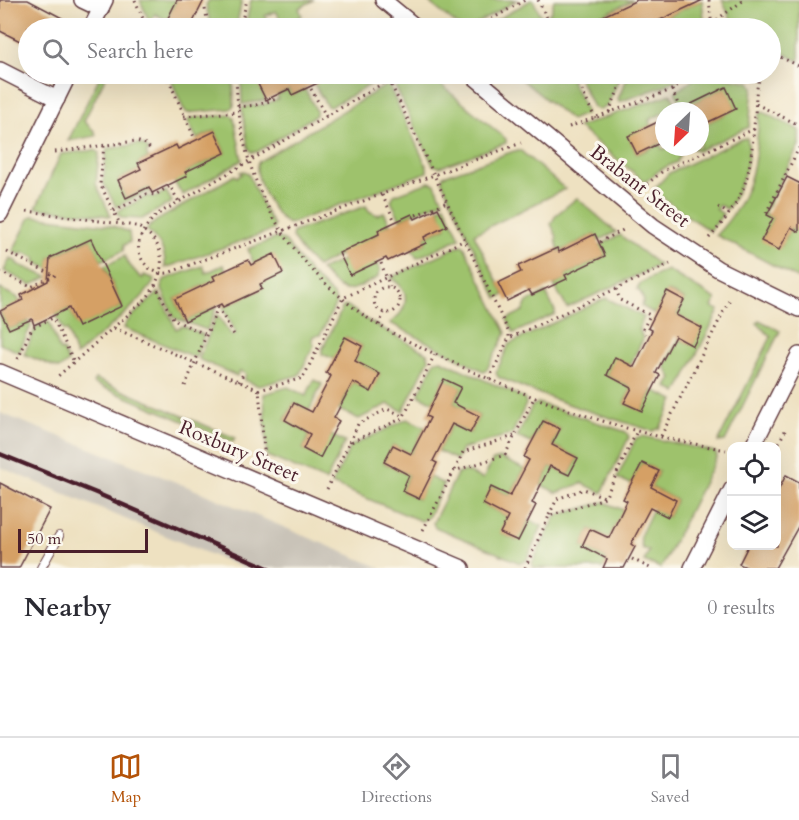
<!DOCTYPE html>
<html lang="en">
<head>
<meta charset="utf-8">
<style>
	body { margin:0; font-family:Cardo,serif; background:#f7f7f7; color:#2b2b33 }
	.controls { position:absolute; right:18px; bottom:18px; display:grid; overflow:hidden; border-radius:12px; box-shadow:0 6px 24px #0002 }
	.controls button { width:54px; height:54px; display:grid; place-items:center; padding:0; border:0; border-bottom:2px solid #e1e1e2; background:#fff; color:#2b2b33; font:30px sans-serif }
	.compass { position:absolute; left:655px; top:102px; width:54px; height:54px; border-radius:50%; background:#fff; box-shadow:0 6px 24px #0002; rotate:205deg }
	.scale { position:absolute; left:18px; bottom:15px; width:130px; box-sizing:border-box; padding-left:6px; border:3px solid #4a1f2b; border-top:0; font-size:16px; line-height:21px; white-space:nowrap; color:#4a1f2b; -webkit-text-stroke:4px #fbf7ec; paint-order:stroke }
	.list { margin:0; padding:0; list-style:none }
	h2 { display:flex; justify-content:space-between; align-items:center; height:78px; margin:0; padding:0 24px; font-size:26px }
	h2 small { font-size:20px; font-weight:400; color:#7c7c81 }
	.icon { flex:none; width:33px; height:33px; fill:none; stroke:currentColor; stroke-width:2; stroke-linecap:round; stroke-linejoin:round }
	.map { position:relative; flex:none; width:799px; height:568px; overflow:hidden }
	.search { position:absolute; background:#fff; box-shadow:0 6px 24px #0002; left:18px; right:18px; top:18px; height:66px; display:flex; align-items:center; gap:15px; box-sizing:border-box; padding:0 21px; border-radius:33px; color:#7c7c81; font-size:22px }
	.sheet { height:168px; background:#fff }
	nav { display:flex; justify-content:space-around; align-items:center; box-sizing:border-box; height:84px; border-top:2px solid #e1e1e2; background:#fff; font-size:16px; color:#7c7c81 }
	nav a { display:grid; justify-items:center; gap:3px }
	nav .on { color:#b45309 }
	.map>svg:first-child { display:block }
</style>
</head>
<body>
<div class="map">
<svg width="799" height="568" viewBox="0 0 799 568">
	<rect width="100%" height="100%" fill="#fbf7ec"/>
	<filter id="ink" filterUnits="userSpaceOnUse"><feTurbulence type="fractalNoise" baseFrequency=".0167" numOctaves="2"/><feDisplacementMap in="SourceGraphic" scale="12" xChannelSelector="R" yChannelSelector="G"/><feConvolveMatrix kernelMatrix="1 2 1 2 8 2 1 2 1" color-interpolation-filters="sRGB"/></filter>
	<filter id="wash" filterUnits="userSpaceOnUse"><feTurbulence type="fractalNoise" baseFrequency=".008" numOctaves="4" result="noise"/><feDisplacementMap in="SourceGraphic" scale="24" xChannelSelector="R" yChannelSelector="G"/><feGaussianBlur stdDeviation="1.35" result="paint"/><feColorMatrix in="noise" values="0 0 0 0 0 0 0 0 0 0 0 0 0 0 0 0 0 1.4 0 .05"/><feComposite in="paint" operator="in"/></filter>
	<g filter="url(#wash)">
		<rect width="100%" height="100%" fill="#eee1c1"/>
		<polygon fill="#c9c3b8" points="0,413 186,486 381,568 243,568 0,467"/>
		<g fill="#9ec26c" stroke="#74704c" stroke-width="1.5">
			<polygon points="140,0 177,0 167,20 155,14 151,20 148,19"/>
			<polygon points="209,0 242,0 236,28 211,28 206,5"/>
			<polygon points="251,0 314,0 299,8 302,16 283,25 276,11 265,16 270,28 245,28"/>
			<polygon points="426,0 517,0 470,28 461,28"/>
			<polygon points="531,0 533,0 547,28 483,28"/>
			<polygon points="554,0 633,0 601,16 604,23 592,28 555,28 548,14 551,12"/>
			<polygon points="702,0 705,28 649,28 648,26"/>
			<polygon points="722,0 799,0 799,61 771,47 770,28 735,28"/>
			<polygon points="101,74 107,74 84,121 95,132 96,136 68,141"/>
			<polygon points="176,74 233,74 234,106 230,109 187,113 183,108 172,82"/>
			<polygon points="241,74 275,74 258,82 266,100 242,104"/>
			<polygon points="327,74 390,74 330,107 327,106 314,84"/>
			<polygon points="407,74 428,74 506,139 506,143 440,167 433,165 393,82"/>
			<polygon points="515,74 568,74 586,111 585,114 571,120"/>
			<polygon points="577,74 621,74 607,106 599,110 593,107"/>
			<polygon points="629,74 686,74 664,86 619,102 618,99"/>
			<polygon points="699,74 710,74 750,82 753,87 749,127 698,151 689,147 700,147 700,126 736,109 725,88 689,105 687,101 681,104 675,92 689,83"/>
			<path d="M 388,84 L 427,167 L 427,172 L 289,224 C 275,219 252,176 258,162 Z"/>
			<polygon points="289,89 292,95 305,89 316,110 316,115 257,152 251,152 248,147 242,109 244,107 265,104 278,99 277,95"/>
			<polygon points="671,94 677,106 649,120 651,125 629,137 637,154 660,144 662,149 676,147 680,155 677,162 660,170 645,182 578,127"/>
			<path d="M 763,112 L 799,130 L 799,145 L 764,213 L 773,218 L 762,240 L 779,249 L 791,227 L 796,230 L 799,224 L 799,279 L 716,235 C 754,195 755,166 759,114 Z"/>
			<polygon points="231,115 234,118 242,160 183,195 174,182 185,172 225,153 215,131 197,139 188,122 190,118"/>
			<path d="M 747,138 C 753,158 739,193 727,209 L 719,205 L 716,209 L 723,214 L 710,231 L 684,214 L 653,190 L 669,173 L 741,139 Z"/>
			<polygon points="139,144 145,146 149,151 146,153 148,158 138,163 141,169 118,180 126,198 149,187 152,193 147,192 116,207 103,182 107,149"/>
			<polygon points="95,150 99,153 96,184 111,216 36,208 61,154"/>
			<polygon points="514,151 521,151 565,189 474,234 504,295 497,298 442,181 443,176"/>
			<path d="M 244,171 L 248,173 L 264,209 L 274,225 L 273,230 L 165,268 C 166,251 160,242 147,230 L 148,228 L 156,221 L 235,175 L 237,177 L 242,174 L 240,172 Z"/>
			<polygon points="429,182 435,184 443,201 400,219 391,201 394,195"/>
			<polygon points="166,191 172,202 142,219 122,218 117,213 118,211 147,196 156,197"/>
			<polygon points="577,198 616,232 598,241 595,234 559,252 556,239 557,237 551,224 556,215"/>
			<polygon points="445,205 460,238 417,258 412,250 426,243 424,237 446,227 438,208"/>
			<polygon points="366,206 369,211 377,215 384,212 390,224 378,230 379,234 317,267 303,253 292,237 293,232"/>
			<polygon points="33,216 113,226 129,232 130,242 124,245 123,251 101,261 90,239 50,258 50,269 35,262 36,258 23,252 21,255 13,251 30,217"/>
			<polygon points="620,235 659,265 567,308 554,285 566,279 565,275 605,256 600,245"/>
			<polygon points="277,238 284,240 311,274 334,296 336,303 320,335 313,336 312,340 314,345 299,375 259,386 244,380 246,374 240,371 237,376 200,360 199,358 217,314 232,336 236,333 223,307 262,289 260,284 274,255 254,264 248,249"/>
			<path d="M 461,245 L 464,246 L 506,333 L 487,369 L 483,371 L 390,323 C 408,311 413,290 390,278 Z"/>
			<path d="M 125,256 L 127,262 L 140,277 L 143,278 L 144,275 L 155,279 C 145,301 96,337 76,356 L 67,330 L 64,331 L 56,314 L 69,308 L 78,326 L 122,306 L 104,266 Z"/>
			<polygon points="10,258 17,262 17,264 48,277 31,285 4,271"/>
			<path d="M 343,260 L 376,262 L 380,271 L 377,278 C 344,294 347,297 320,270 Z"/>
			<polygon points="223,265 226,270 215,280 175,299 185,321 217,306 207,330 174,318 161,287 165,279 203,266 206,273"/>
			<polygon points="667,270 716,299 712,307 719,310 677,393 667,387 672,378 665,366 679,339 693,345 701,328 676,315 684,299 667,291 655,314 641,306 644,301 641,293 637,289 642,282"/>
			<polygon points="0,289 17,297 20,302 1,311 9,329 28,321 31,326 19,352 0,344"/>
			<path d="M 159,292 L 176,329 L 183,326 L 204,335 L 196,357 L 194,357 L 124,328 C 127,317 150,302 159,292 Z"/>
			<polygon points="546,293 555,311 555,314 514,333 507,319 523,311 527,302"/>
			<path d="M 606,298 L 644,317 L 639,328 L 643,339 L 630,365 L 615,358 L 607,375 L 632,388 L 624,403 L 642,411 L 653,390 L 674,400 L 660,428 L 653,431 C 600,415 548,399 498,377 L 496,373 L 509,344 Z"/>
			<polygon points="348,306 367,320 427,353 429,359 403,411 388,404 359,419 339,410 353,382 371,391 380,374 355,361 362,346 346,337 334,359 322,354 322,350 343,307"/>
			<polygon points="759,320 780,331 725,441 718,442 771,337 757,323"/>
			<polygon points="49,321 60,351 63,350 68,362 59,369 24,354 36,327"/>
			<polygon points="441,360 524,398 526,404 512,434 462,449 457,460 438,451 452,424 470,433 479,416 453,403 461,388 444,379 433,402 420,396 419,393 435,361"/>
			<polygon points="95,379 235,438 233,442 93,383"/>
			<polygon points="314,380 322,384 309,411 294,403 285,420 310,434 303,449 319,457 331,435 345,442 326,481 267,456 264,394 288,387 306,396"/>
			<polygon points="538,403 626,432 629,437 602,493 582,483 557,493 541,485 550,466 569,475 578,458 552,445 560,429 543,421 531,443 517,437 532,406"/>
			<polygon points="407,419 425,427 411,454 393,445 384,463 409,475 402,491 418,499 430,477 444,484 428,518 421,521 332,484 351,446"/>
			<polygon points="642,436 715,452 717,456 661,568 644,561 649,551 642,548 640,536 653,509 668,517 676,500 651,487 659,471 642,463 631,484 617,478 636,438"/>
			<polygon points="501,458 524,469 510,496 492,487 483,504 508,517 501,533 517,541 529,520 542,526 526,561 520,563 435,527 433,523 457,474 465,471 483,479 493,460"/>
			<polygon points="604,502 623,510 609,538 590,529 582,546 607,559 603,568 534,568 532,563 556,516"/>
		</g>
		<g id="blocks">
			<g fill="#d5a065">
				<polygon points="0,0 28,0 81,28 28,28 28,45 0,31"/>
				<polygon points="177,0 204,0 190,28 163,28"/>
				<polygon points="637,0 703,0 643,28 606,28 601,17"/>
				<polygon points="275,74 337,74 292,95 289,89 266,100 257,82"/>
				<polygon points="726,87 736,109 700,126 700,111 677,111"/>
				<polygon points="664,119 664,141 637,154 628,136"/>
				<polygon points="215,131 225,153 185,172 187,176 152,193 149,187 126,198 118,180 141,169 138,163 176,145 178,149"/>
				<polygon points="787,177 799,183 799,232 791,227 779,250 761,241 773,218 767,215"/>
				<polygon points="438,208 447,226 424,237 426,243 388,261 386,258 350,275 339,253 379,234 378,230 412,214 415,219"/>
				<polygon points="595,234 605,256 565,275 567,279 532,295 529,290 507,301 498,283 521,272 518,266 557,248 559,252"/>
				<polygon points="91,239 122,306 78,327 69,308 34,325 32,319 9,329 0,311 23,300 21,295 48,281 50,258"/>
				<polygon points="274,254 283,273 260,284 262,289 223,307 221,304 185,321 175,299 215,280 213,276 248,260 251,265"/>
				<polygon points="667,291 684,300 676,315 702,328 693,346 675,336 656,373 660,375 642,411 624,403 632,388 607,375 615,357 634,367 652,330 648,328"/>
				<polygon points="345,337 362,346 355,361 380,374 371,392 353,382 334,418 339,421 320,458 303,449 310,434 285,420 294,403 312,412 331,376 326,373"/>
				<polygon points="444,379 461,387 453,403 479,416 470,433 452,424 433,461 437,463 419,499 402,491 409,475 384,462 393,445 411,454 430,418 426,416"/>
				<polygon points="543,421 560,429 552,445 578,458 569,475 550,466 532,503 536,505 518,541 500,533 508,517 483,504 491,487 510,496 529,460 524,457"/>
				<polygon points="642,463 659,471 651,487 676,500 668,517 650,508 631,544 635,547 624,568 603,568 607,559 582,546 590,529 609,538 627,501 623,499"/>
				<polygon points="786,475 799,482 799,525 775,568 748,568 739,564 748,546 777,546 777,493"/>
				<polygon points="0,483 50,509 19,568 0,568"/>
			</g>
		</g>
	</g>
	<g filter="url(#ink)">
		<use href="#blocks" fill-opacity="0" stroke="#633c42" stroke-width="1.5"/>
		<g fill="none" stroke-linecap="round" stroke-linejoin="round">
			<defs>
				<polyline id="lane" points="41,568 59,536"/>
				<g id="street">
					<polyline points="82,0 101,9"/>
					<polyline points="383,0 417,28"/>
					<polyline points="91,28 105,0"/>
					<polyline points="0,70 57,99"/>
					<polyline points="471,74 653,226 718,269 799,309"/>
					<polyline points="0,214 69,74"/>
					<polyline points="0,372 462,568"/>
					<polyline points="753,446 799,355"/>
					<polyline points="692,568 732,489"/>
				</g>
			</defs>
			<use href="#lane" stroke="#633c42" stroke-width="10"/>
			<use href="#street" stroke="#633c42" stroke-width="18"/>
			<g stroke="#633c42" stroke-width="3" stroke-dasharray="1.5 4.5" stroke-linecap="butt">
				<polyline points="135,0 147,28"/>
				<polyline points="538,0 552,28"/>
				<polyline points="709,0 712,28"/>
				<polyline points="205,9 209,28"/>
				<polyline points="240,28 247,0"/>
				<polyline points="476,28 525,0"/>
				<polyline points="723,28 712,23 744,0"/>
				<polyline points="770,52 799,66"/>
				<polyline points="770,61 776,54"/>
				<polyline points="166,74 194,137"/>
				<path d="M 236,74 C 238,179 283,258 369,319 C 394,336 430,351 458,365 C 516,392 575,414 637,431 C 666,439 696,444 726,450"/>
				<path d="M 399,74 L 158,214 C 141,229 129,250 149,268 C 155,272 160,274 168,273 L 521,143"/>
				<polyline points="574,74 595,118"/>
				<polyline points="728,74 758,80"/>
				<polyline points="389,80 509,333 509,338"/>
				<polyline points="311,89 326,116"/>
				<polyline points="672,90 678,104"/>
				<polyline points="756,104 799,125"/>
				<polyline points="238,107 256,105 277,99"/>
				<polyline points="609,112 625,74"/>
				<polyline points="184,116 238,112"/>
				<polyline points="569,127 674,89 694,74"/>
				<polyline points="104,146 100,184 119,222"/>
				<polyline points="55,152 136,141 146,144 152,151"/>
				<polyline points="642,188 663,171 754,129"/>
				<polyline points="382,195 394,219"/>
				<polyline points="718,207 729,214"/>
				<path d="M 27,211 L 136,226 C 170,243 166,273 146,299 L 58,376"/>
				<polyline points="114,211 147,194 155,195 170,186 179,202"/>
				<polyline points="766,213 799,148"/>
				<polyline points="416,215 447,202"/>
				<path d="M 709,238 C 750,194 750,173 755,115 C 756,100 755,86 762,74"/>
				<polyline points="600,242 625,229"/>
				<polyline points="7,252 53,275"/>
				<polyline points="381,263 390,287"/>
				<polyline points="0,272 31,287 58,274"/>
				<polyline points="155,285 174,320 207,335"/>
				<circle cx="387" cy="300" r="13"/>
				<polyline points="616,289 620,300 650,315 643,329 645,334"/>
				<polyline points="218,307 234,335"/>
				<polyline points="379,325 384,313"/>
				<polyline points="114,328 259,390"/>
				<polyline points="18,359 32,328 53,318 74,362"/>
				<polyline points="489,379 509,338 670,264"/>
				<polyline points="239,382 244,372"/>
				<polyline points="185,386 218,307"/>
				<polyline points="661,436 730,299"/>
				<polyline points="350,442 358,424 387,409 404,416"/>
				<polyline points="776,448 786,429"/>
				<polyline points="265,462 259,390 303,378 343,298 465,240"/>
				<polyline points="455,470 463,452 514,436"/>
				<polyline points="327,489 349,443 403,418 435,354"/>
				<polyline points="549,515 557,499 584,489 604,497"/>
				<polyline points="423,530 454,471 505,455 534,398"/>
				<polyline points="632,559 650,568"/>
				<polyline points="525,568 549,516 605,498 637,431"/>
			</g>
			<use href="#lane" stroke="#fff" stroke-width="8"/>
			<use href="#street" stroke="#fff" stroke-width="15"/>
			<polyline stroke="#4a1f2b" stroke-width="4.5" points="0,454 96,493 268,568"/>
		</g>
	</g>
	<g text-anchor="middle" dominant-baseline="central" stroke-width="6" stroke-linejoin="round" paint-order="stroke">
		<g font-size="20" fill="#4a1f2b" stroke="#fbf7ec">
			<text transform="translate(640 186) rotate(38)">Brabant Street</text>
			<text transform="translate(239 451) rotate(23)">Roxbury Street</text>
		</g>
	</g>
</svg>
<div class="controls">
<button><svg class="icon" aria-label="locate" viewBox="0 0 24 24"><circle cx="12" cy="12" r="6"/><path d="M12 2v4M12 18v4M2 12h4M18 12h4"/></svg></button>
<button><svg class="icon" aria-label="layers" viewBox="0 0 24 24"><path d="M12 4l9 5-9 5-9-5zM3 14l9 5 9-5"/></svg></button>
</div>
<svg class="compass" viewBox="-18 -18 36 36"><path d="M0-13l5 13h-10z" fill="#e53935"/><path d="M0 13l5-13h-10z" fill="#7c7c81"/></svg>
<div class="scale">50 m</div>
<div class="search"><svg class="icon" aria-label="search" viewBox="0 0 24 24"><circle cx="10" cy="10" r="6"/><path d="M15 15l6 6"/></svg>Search here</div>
</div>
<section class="sheet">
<h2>Nearby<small>0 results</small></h2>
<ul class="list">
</ul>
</section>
<nav>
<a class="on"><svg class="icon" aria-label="map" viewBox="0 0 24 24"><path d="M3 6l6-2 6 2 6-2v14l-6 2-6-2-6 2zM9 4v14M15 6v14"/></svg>Map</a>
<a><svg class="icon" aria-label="directions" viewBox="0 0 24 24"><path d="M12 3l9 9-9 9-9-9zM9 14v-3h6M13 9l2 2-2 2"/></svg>Directions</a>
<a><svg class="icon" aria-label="saved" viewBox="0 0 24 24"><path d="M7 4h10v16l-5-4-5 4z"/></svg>Saved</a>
</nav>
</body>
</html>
